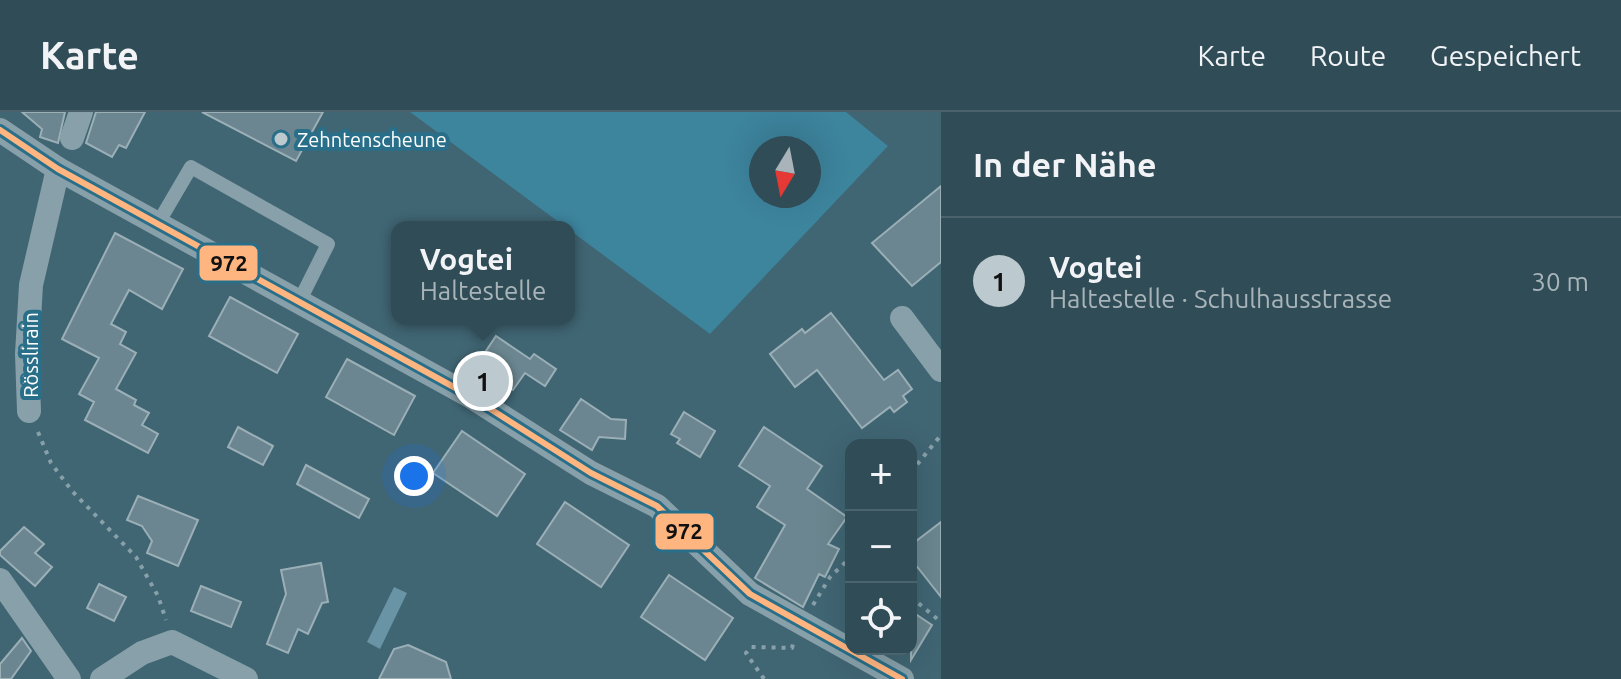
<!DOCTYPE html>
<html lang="de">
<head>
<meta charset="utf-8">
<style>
	body { margin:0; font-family:Ubuntu,sans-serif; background:#38535c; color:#f1f3f6 }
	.controls { position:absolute; right:24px; bottom:24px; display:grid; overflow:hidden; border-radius:16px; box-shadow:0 8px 32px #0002 }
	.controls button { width:72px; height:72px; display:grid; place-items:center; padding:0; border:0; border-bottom:2px solid #4b636c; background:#304c56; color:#f1f3f6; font:40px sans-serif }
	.compass { position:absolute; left:749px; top:24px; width:72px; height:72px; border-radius:50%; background:#304c56; box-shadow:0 8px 32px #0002; rotate:190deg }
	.you { position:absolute; left:414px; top:364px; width:28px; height:28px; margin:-20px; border:6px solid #fff; border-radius:50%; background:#1a73e8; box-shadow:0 0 0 12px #1a73e833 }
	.badge { display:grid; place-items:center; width:52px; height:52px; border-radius:50%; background:#bcc9ce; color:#111; font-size:26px; font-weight:700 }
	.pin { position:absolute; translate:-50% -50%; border:4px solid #fff; box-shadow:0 2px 8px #0006 }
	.popup { position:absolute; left:391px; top:109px; width:184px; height:104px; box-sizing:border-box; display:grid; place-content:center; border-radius:16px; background:#304c56; filter:drop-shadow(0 2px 6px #0005); font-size:26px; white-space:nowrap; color:#a8b4b9 }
	.popup b { font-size:30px; color:#f1f3f6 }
	.popup::after { content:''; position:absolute; left:50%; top:100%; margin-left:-16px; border:16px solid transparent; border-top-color:#304c56 }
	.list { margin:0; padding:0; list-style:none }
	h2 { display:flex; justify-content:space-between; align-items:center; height:104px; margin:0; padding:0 32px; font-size:34px }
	h2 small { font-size:26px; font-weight:400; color:#a8b4b9 }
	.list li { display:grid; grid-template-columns:52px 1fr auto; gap:24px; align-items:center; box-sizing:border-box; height:128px; padding:0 32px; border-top:2px solid #4b636c }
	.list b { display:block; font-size:30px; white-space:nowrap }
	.list p { margin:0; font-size:26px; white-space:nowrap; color:#a8b4b9 }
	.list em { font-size:26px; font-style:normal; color:#a8b4b9 }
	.icon { flex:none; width:44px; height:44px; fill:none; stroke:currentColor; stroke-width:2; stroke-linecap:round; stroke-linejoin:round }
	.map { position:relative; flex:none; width:941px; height:567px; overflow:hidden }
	header { display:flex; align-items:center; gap:48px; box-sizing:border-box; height:112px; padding:0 40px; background:#304c56; border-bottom:2px solid #4b636c }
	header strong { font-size:38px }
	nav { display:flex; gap:44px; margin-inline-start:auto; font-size:28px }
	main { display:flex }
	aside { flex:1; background:#304c56 }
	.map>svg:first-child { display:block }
</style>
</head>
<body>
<header>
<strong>Karte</strong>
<nav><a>Karte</a><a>Route</a><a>Gespeichert</a></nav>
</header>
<main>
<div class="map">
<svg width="941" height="567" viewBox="0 0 941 567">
	<rect width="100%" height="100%" fill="#406573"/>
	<path fill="#3d849d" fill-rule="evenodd" d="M 410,0 L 846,0 L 888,34 L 710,222 ZM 761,36 L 809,36 L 809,84 L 761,84 Z"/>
	<polygon fill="#6894a5" points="394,475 407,481 380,537 367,530"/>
	<g fill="#6b8690" stroke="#9bafb7" stroke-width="2">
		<polygon points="22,0 65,0 58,31 40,25 42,17"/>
		<polygon points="96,0 145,0 126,36 119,33 112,45 86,31"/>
		<polygon points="202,0 323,0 296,49"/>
		<polygon points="941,74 941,150 912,174 872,131"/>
		<polygon points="115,121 183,157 162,197 129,178 111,212 126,220 120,232 136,241 116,277 136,288 134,293 149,301 142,313 158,322 148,341 85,308 94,290 79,282 99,246 62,227"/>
		<polygon points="230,185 298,222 277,261 209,224"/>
		<polygon points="831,201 884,268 898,258 912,277 903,284 907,290 894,300 890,295 862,316 817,258 795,275 770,242 802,217 805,221"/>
		<polygon points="496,224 530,247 534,242 556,257 545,274 525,261 513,278 476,254"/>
		<polygon points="347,247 415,284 394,323 326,285"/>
		<polygon points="581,287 611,307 626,308 625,327 599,325 592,338 560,318"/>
		<polygon points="684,300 715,319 700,345 677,331 680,327 671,322"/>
		<polygon points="238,315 273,334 263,353 228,335"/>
		<polygon points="764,315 822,354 807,377 847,405 828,432 839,437 825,465 819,462 803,495 755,466 785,413 757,395 770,374 739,354"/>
		<polygon points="462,319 525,362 497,404 433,361"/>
		<polygon points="306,353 369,387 359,406 297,372"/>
		<polygon points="138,384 198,408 178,454 147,441 152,429 142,414 127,408"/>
		<polygon points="565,390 629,433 601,475 537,432"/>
		<polygon points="941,410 941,485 911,447 911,433"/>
		<polygon points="24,415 44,432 35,441 52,455 35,474 0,443 0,439"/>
		<polygon points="321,451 328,490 322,491 308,522 298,517 288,541 267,532 286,482 281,458"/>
		<polygon points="669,463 733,506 705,548 641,505"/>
		<polygon points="99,472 126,485 114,509 87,496"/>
		<polygon points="201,474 241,490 231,515 191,499"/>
		<polygon points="911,499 932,513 911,548"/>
		<polygon points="22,526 31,539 11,567 0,567 0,552"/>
		<polygon points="408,533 446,550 451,567 379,567 394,537"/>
	</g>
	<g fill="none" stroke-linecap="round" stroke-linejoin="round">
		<g stroke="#87a0a9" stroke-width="4" stroke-dasharray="4 6" stroke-linecap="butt">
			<polyline points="38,320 51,351 72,379 136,445 158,484 166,508"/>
			<polyline points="911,360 941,323"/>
			<polyline points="911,485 941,510"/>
			<polyline points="813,493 830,465 851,445"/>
			<polyline points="764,567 746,541 751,535 792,536 793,532"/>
		</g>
		<polyline stroke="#87a0a9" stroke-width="14" points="157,113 191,55 328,132 299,190"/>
		<g stroke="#87a0a9" stroke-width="24">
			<polyline points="0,18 58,57 470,284 591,361 657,394 750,482 902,567"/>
			<polyline points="72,26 81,0"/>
			<polyline points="902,206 941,258"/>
			<polyline points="29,299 27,242 31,173 58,57"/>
			<polyline points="0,468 69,567"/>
			<polyline points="102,567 142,541 172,530 246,567"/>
		</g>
		<defs>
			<polyline id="bus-1" points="0,18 58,57 470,284 591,361 657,394 750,482 902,567"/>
		</defs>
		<use href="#bus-1" stroke="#2a6f89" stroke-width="12"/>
		<use href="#bus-1" stroke="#ffb580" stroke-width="6"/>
	</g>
	<circle fill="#bcc9ce" stroke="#2a6f89" stroke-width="3" cx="281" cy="27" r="8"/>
	<g text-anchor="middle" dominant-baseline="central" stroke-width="8" stroke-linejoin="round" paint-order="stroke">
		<g font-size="20" fill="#fff" stroke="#2a6f89" text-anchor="start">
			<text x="297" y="27">Zehntenscheune</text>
		</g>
		<g font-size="20" fill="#fff" stroke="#2a6f89">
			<text transform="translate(30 243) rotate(-90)">Rösslirain</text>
		</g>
	</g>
	<g stroke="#2a6f89" stroke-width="3">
		<rect x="198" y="132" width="61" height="38" rx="8" fill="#ffb580"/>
		<rect x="654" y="400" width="61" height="39" rx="8" fill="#ffb580"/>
	</g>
	<g font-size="22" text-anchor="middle" font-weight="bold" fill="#111">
		<text x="229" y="159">972</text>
		<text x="684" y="427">972</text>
	</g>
</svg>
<div class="controls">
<button>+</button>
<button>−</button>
<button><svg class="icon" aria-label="locate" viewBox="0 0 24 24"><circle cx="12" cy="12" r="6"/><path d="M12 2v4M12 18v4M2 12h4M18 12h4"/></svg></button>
</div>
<svg class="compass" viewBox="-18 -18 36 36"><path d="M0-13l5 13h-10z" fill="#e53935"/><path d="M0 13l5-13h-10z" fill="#a8b4b9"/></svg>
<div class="you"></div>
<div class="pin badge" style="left:483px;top:269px">1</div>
<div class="popup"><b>Vogtei</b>Haltestelle</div>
</div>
<aside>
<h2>In der Nähe<small></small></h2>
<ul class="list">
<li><span class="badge">1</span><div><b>Vogtei</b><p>Haltestelle · Schulhausstrasse</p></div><em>30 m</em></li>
</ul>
</aside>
</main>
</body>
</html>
